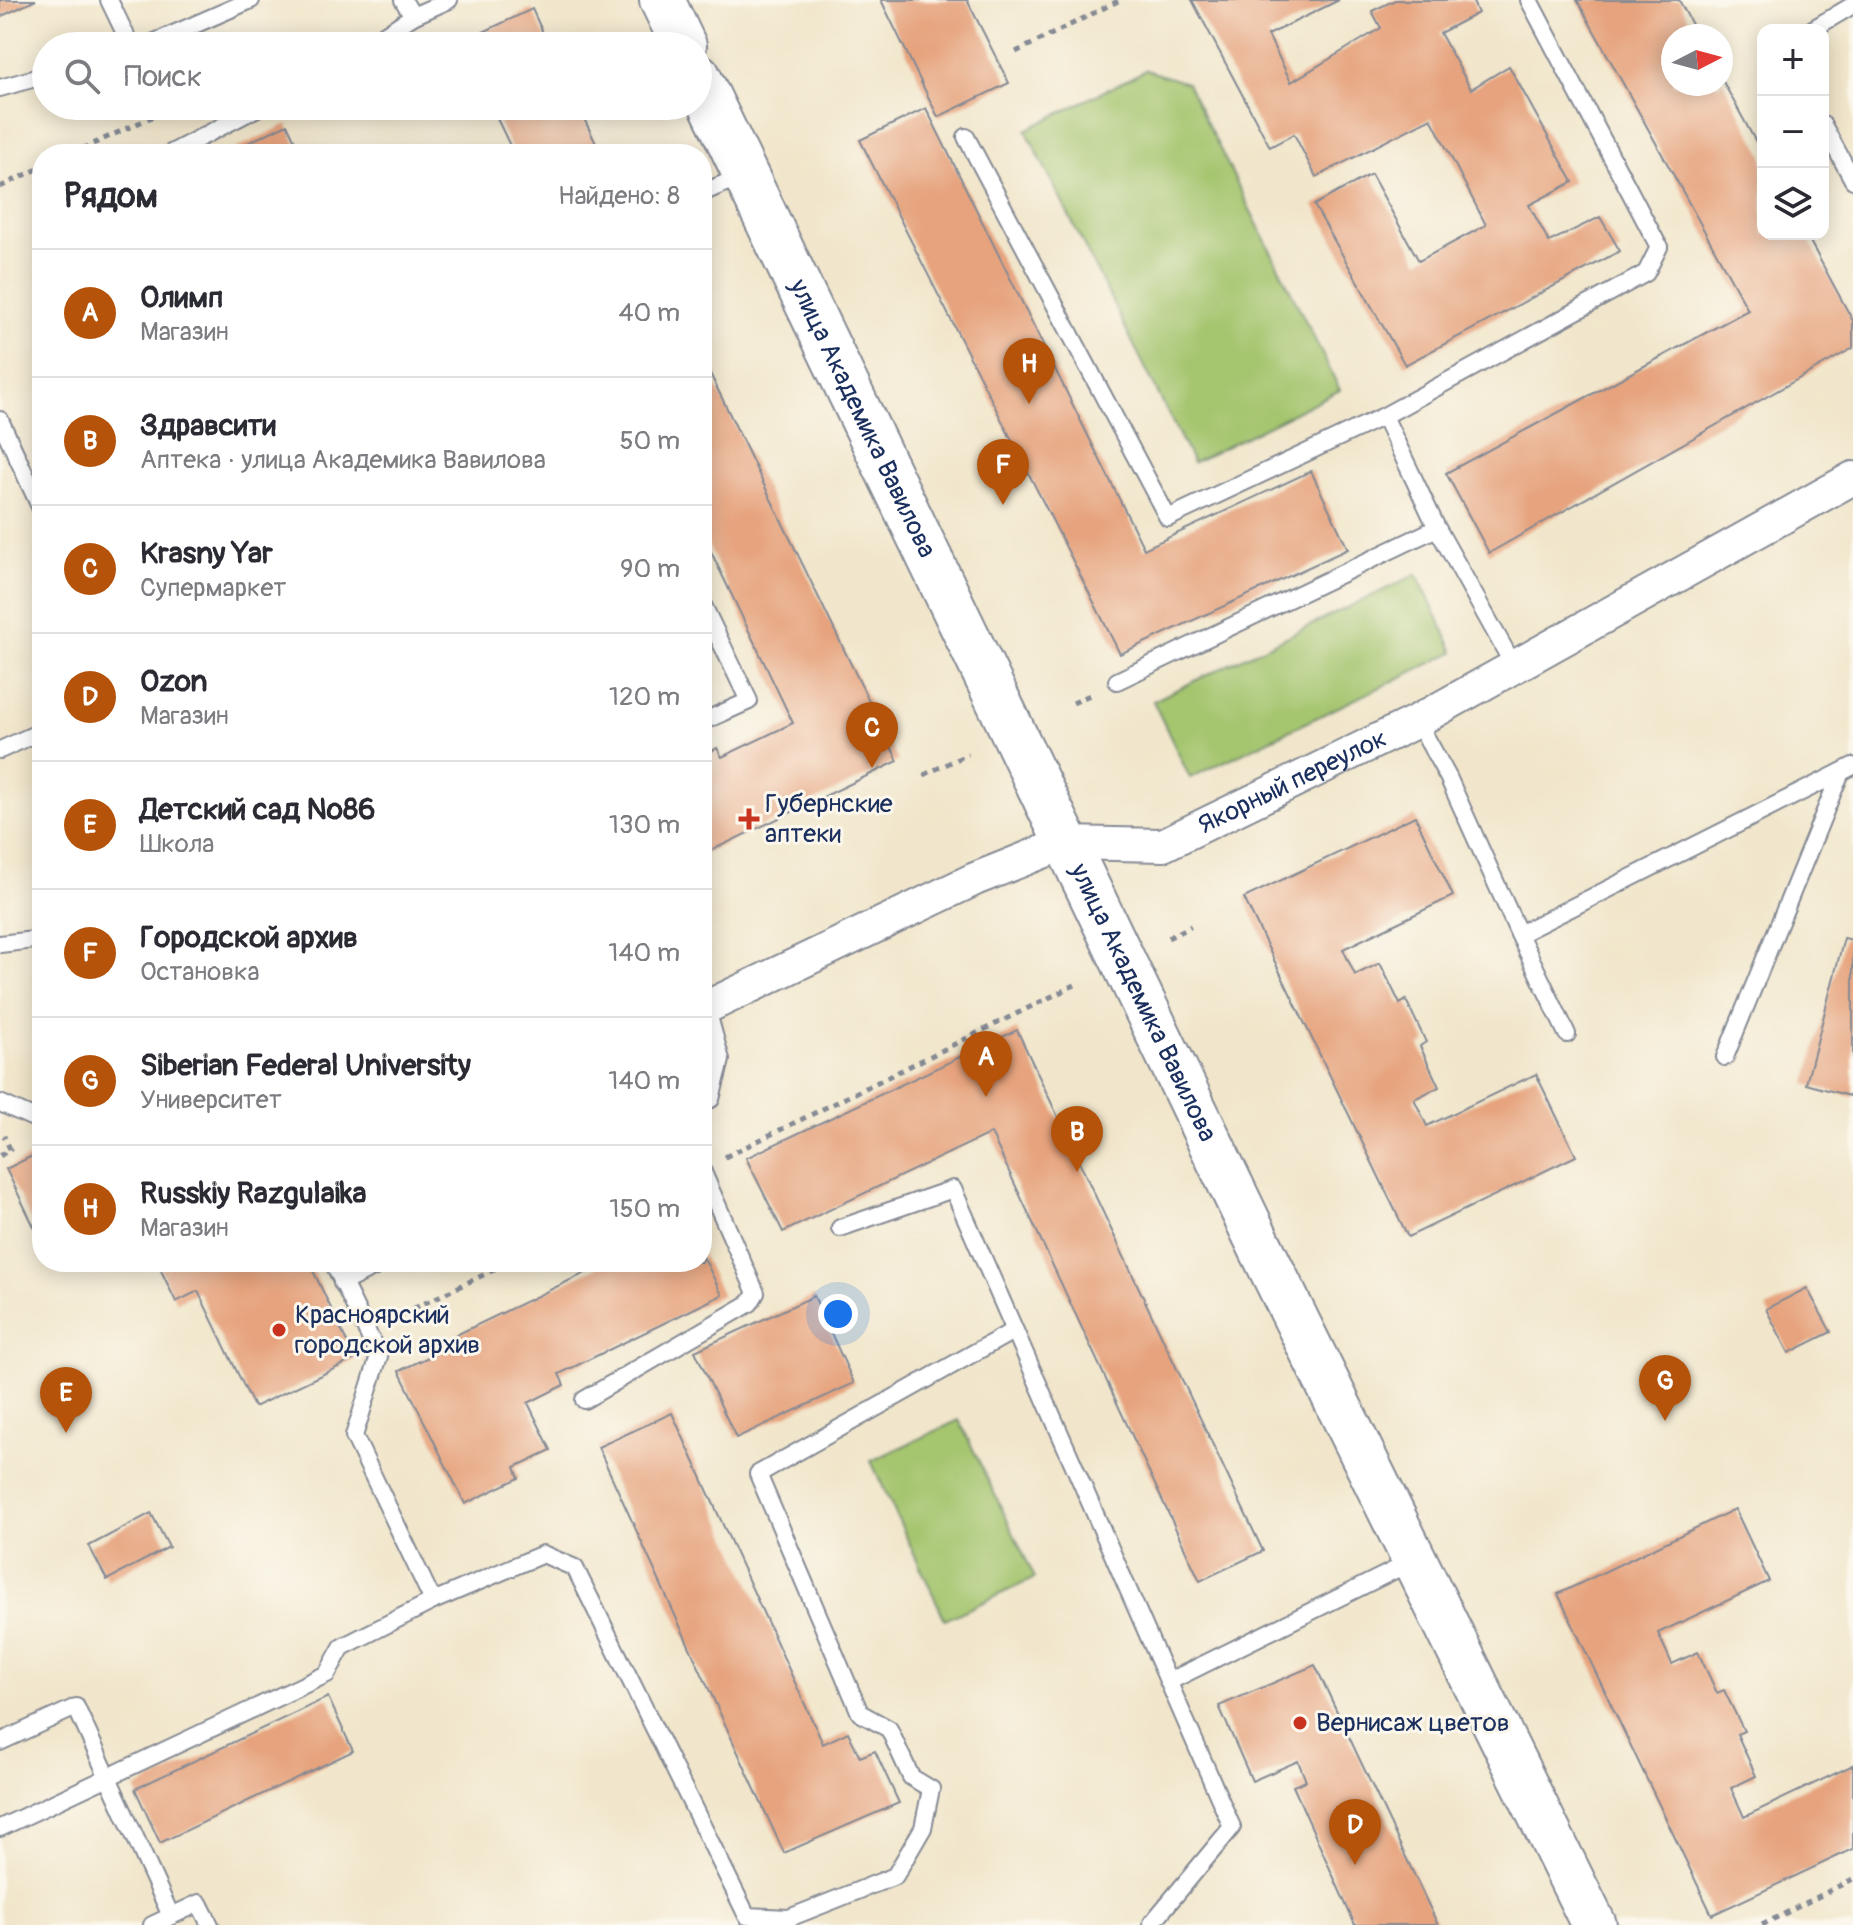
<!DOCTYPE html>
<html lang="ru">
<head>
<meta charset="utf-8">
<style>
	body { margin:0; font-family:Pangolin,sans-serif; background:#f2f2f3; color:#2b2b33 }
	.controls { position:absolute; right:24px; top:24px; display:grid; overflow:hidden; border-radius:16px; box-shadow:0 4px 20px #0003 }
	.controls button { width:72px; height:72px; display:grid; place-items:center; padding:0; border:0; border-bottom:2px solid #e1e1e2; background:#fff; color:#2b2b33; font:40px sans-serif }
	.compass { position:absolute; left:1661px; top:24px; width:72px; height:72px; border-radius:50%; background:#fff; box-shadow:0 4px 20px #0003; rotate:84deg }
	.you { position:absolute; left:838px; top:1314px; width:28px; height:28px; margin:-20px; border:6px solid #fff; border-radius:50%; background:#1a73e8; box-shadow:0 0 0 12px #1a73e833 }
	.badge { display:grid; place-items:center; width:52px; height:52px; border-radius:50%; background:#b45309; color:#fff; font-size:26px; font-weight:700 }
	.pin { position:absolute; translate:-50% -66px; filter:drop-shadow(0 2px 4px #0008) }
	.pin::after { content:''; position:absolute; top:42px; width:28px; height:24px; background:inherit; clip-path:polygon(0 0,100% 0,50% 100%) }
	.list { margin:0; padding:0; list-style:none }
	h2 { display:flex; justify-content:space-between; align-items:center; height:104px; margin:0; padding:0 32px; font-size:34px }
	h2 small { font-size:26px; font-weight:400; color:#7c7c81 }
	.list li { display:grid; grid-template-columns:52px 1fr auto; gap:24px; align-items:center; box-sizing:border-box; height:128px; padding:0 32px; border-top:2px solid #e1e1e2 }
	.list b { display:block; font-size:30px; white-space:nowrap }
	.list p { margin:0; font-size:26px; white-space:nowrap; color:#7c7c81 }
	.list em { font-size:26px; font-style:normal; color:#7c7c81 }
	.icon { flex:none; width:44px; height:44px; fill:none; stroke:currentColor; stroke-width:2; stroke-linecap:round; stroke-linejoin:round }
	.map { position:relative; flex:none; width:1853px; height:1925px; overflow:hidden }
	.search { position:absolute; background:#fff; box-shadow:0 4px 20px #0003; left:32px; top:32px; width:680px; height:88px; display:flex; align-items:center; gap:20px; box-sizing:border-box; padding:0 28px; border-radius:44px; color:#7c7c81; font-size:30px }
	.panel { position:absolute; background:#fff; box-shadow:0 4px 20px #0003; left:32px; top:144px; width:680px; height:1128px; border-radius:32px }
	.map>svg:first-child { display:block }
</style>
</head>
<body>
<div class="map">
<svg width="1853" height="1925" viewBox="0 0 1853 1925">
	<rect width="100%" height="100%" fill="#fbf7ec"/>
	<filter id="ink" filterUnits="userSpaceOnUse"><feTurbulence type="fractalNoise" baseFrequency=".0125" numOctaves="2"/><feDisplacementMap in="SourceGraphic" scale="16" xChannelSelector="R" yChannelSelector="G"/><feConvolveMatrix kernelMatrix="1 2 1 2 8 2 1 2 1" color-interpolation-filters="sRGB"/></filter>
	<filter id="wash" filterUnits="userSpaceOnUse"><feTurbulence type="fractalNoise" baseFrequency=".006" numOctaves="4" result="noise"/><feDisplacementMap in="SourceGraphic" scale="32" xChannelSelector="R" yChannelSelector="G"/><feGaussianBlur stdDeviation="1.8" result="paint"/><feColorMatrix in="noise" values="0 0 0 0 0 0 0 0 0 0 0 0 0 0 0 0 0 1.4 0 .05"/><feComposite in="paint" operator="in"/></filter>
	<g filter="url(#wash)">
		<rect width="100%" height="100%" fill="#f1e6cb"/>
		<g fill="#a5c56e" stroke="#607a66" stroke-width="2">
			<polygon points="1146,70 1187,83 1340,390 1193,463 1026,130"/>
			<polygon points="1417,574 1454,652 1190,778 1153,701"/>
			<polygon points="959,1420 1035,1578 945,1620 871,1461"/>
		</g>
		<g id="blocks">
			<g fill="#e6a37d">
				<polygon points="0,0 36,0 0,17"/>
				<polygon points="881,0 967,0 1009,83 938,117"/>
				<polygon points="1192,0 1339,0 1268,35 1291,82 1381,28 1372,11 1395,0 1472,0 1478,13 1440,33 1471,89 1509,66 1573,182 1529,205 1549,242 1600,217 1620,251 1405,365 1314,205 1371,174 1419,261 1486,225 1431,118 1316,177 1294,134 1270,147"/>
				<polygon points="1577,0 1679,0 1698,36 1673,36 1673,84 1721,84 1721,78 1763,155 1763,234 1806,234 1853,321 1853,348 1489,553 1446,473 1748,310"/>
				<polygon points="532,9 549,46 462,46 460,43"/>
				<polygon points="491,106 578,106 601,154 514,154"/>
				<polygon points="926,108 1144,549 1311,471 1348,549 1120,654 860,140"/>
				<polygon points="287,124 301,154 225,154"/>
				<polygon points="702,357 898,761 702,855 702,756 717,748 722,757 793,723 702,533"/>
				<polygon points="1415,816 1453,896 1343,949 1355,975 1380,963 1400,1004 1406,1000 1426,1042 1420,1046 1439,1087 1414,1099 1427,1126 1536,1074 1576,1156 1408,1237 1244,898"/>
				<polygon points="1844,938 1853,940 1853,1097 1806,1084"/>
				<polygon points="1017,1030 1263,1551 1200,1581 991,1133 783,1232 746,1158"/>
				<polygon points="40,1152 42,1155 42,1243 6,1169"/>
				<polygon points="702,1254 722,1295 559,1374 564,1385 528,1403 551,1450 515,1467 519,1478 465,1504 399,1371 458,1343 454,1336 608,1262 702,1262"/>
				<polygon points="157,1262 309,1262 355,1359 254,1407 198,1291 176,1302"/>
				<polygon points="1807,1288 1831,1332 1789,1353 1766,1309"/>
				<polygon points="814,1296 854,1383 736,1438 695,1351"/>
				<polygon points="672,1413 823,1744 848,1732 860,1757 875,1751 899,1803 784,1853 598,1447"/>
				<polygon points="1735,1509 1769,1581 1658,1633 1672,1664 1698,1652 1717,1693 1724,1690 1744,1731 1737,1734 1756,1776 1731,1788 1744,1817 1853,1765 1853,1849 1712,1915 1558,1594"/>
				<polygon points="151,1513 169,1547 107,1580 89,1546"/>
				<polygon points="1315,1665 1438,1925 1355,1925 1293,1786 1306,1781 1298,1761 1252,1781 1219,1706"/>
				<polygon points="328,1697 353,1751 160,1843 135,1789"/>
			</g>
		</g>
	</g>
	<g filter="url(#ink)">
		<use href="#blocks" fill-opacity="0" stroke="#868a94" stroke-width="2"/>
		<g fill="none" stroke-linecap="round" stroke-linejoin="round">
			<defs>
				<g id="lane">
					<polyline points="109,0 131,46"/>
					<polyline points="403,0 413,16 449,0"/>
					<polyline points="1811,30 1853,5"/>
					<polyline points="146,46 251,0"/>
					<polyline points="367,46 413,16"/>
					<polyline points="0,88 46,75"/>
					<polyline points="1823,125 1853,180"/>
					<polyline points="966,137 1168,518 1384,416"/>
					<polyline points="169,154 261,106"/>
					<polyline points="702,193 744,175"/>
					<polyline points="0,420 42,511"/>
					<polyline points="702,603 749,701 702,722"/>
					<polyline points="1514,666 1437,528 1384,416 1646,273 1659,247 1529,0"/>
					<polyline points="1117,681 1437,528"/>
					<polyline points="1417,721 1448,777 1519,934 1853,766"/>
					<polyline points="0,750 42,731"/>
					<polyline points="1519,934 1567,1034"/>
					<polyline points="0,944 42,939"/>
					<polyline points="1725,1057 1841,772"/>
					<polyline points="0,1103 42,1122"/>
					<polyline points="702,1103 711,1099 721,1060 705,1002"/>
					<polyline points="840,1228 953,1189 1232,1827 1152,1923"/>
					<polyline points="333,1262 379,1356 354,1436 433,1601"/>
					<polyline points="342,1283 385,1262"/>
					<polyline points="584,1400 750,1303 756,1293 702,1170"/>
					<polyline points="1170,1681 1415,1560"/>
					<polyline points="0,1742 76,1707 171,1916"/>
					<polyline points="0,1828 327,1674 342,1647 433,1601 543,1554 575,1568 747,1916 789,1918 895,1876 923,1828 931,1789 911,1777 889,1729 860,1713 758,1474 1013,1331"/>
					<polyline points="152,1925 199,1903 210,1925"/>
				</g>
				<g id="street">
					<path id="s1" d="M 707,1007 L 975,879 L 1065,843 L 1163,845 L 1417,721 L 1853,478"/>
				</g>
				<g id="secondary">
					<polyline points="662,0 684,46"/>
					<path id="s2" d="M 698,76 L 1261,1248 L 1594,1925"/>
				</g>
			</defs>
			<use href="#lane" stroke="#868a94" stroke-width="20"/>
			<use href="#street" stroke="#868a94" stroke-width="36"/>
			<use href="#secondary" stroke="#868a94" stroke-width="48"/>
			<g stroke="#868a94" stroke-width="5" stroke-dasharray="6 6" stroke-linecap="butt">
				<polyline points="307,46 313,46"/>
				<polyline points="1016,52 1120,0"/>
				<polyline points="71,154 176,106"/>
				<polyline points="0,187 42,167"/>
				<polyline points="1073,703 1094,693"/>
				<polyline points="924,775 968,754"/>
				<polyline points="1168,938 1191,926"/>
				<polyline points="0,1156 10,1149 4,1136"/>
				<polyline points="725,1157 1079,983"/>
				<polyline points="392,1319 510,1262"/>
				<polyline points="1762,1925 1853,1879"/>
			</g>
			<use href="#lane" stroke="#fff" stroke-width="16"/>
			<use href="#street" stroke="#fff" stroke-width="32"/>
			<use href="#secondary" stroke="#fff" stroke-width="44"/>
		</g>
	</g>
	<g fill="#c8321e" stroke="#fbf7ec" stroke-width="3">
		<path d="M745 807h8v8h8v8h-8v8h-8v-8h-8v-8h8z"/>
		<circle cx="279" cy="1330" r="8"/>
		<circle cx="1300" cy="1723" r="8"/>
	</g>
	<g text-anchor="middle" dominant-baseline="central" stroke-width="6" stroke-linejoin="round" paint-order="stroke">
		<g font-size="26" fill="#1b2f5e" stroke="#fbf7ec">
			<text stroke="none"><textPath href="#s2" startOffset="380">улица Академика Вавилова</textPath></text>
			<text stroke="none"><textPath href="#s1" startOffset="636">Якорный переулок</textPath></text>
			<text stroke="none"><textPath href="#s2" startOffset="1028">улица Академика Вавилова</textPath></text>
		</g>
		<g font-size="26" fill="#1b2f5e" stroke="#fbf7ec" text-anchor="start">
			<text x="765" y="804">Губернские<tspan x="765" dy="30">аптеки</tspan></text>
			<text x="295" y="1315">Красноярский<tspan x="295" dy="30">городской архив</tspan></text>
			<text x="1316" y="1723">Вернисаж цветов</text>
		</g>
	</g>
</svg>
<div class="controls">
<button>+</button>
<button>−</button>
<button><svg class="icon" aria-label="layers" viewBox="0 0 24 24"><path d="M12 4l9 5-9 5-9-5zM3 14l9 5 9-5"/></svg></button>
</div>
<svg class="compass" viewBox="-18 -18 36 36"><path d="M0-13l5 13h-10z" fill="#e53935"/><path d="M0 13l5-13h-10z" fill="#7c7c81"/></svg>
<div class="you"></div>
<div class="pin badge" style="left:986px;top:1097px">A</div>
<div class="pin badge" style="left:1077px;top:1172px">B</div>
<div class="pin badge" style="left:872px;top:768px">C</div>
<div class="pin badge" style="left:1355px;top:1865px">D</div>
<div class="pin badge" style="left:66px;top:1433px">E</div>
<div class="pin badge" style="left:1003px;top:505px">F</div>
<div class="pin badge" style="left:1665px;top:1421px">G</div>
<div class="pin badge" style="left:1029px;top:404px">H</div>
<div class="search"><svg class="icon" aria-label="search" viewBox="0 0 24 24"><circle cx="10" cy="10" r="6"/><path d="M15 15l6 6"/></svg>Поиск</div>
<section class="panel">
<h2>Рядом<small>Найдено: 8</small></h2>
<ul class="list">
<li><span class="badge">A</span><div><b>Олимп</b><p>Магазин</p></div><em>40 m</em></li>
<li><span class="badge">B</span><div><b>Здравсити</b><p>Аптека · улица Академика Вавилова</p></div><em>50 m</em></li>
<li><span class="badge">C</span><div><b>Krasny Yar</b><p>Супермаркет</p></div><em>90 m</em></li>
<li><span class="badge">D</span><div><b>Ozon</b><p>Магазин</p></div><em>120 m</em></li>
<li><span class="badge">E</span><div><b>Детский сад №86</b><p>Школа</p></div><em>130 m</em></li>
<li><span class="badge">F</span><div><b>Городской архив</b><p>Остановка</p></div><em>140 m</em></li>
<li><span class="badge">G</span><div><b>Siberian Federal University</b><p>Университет</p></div><em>140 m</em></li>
<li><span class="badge">H</span><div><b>Russkiy Razgulaika</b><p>Магазин</p></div><em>150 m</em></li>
</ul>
</section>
</div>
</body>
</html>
